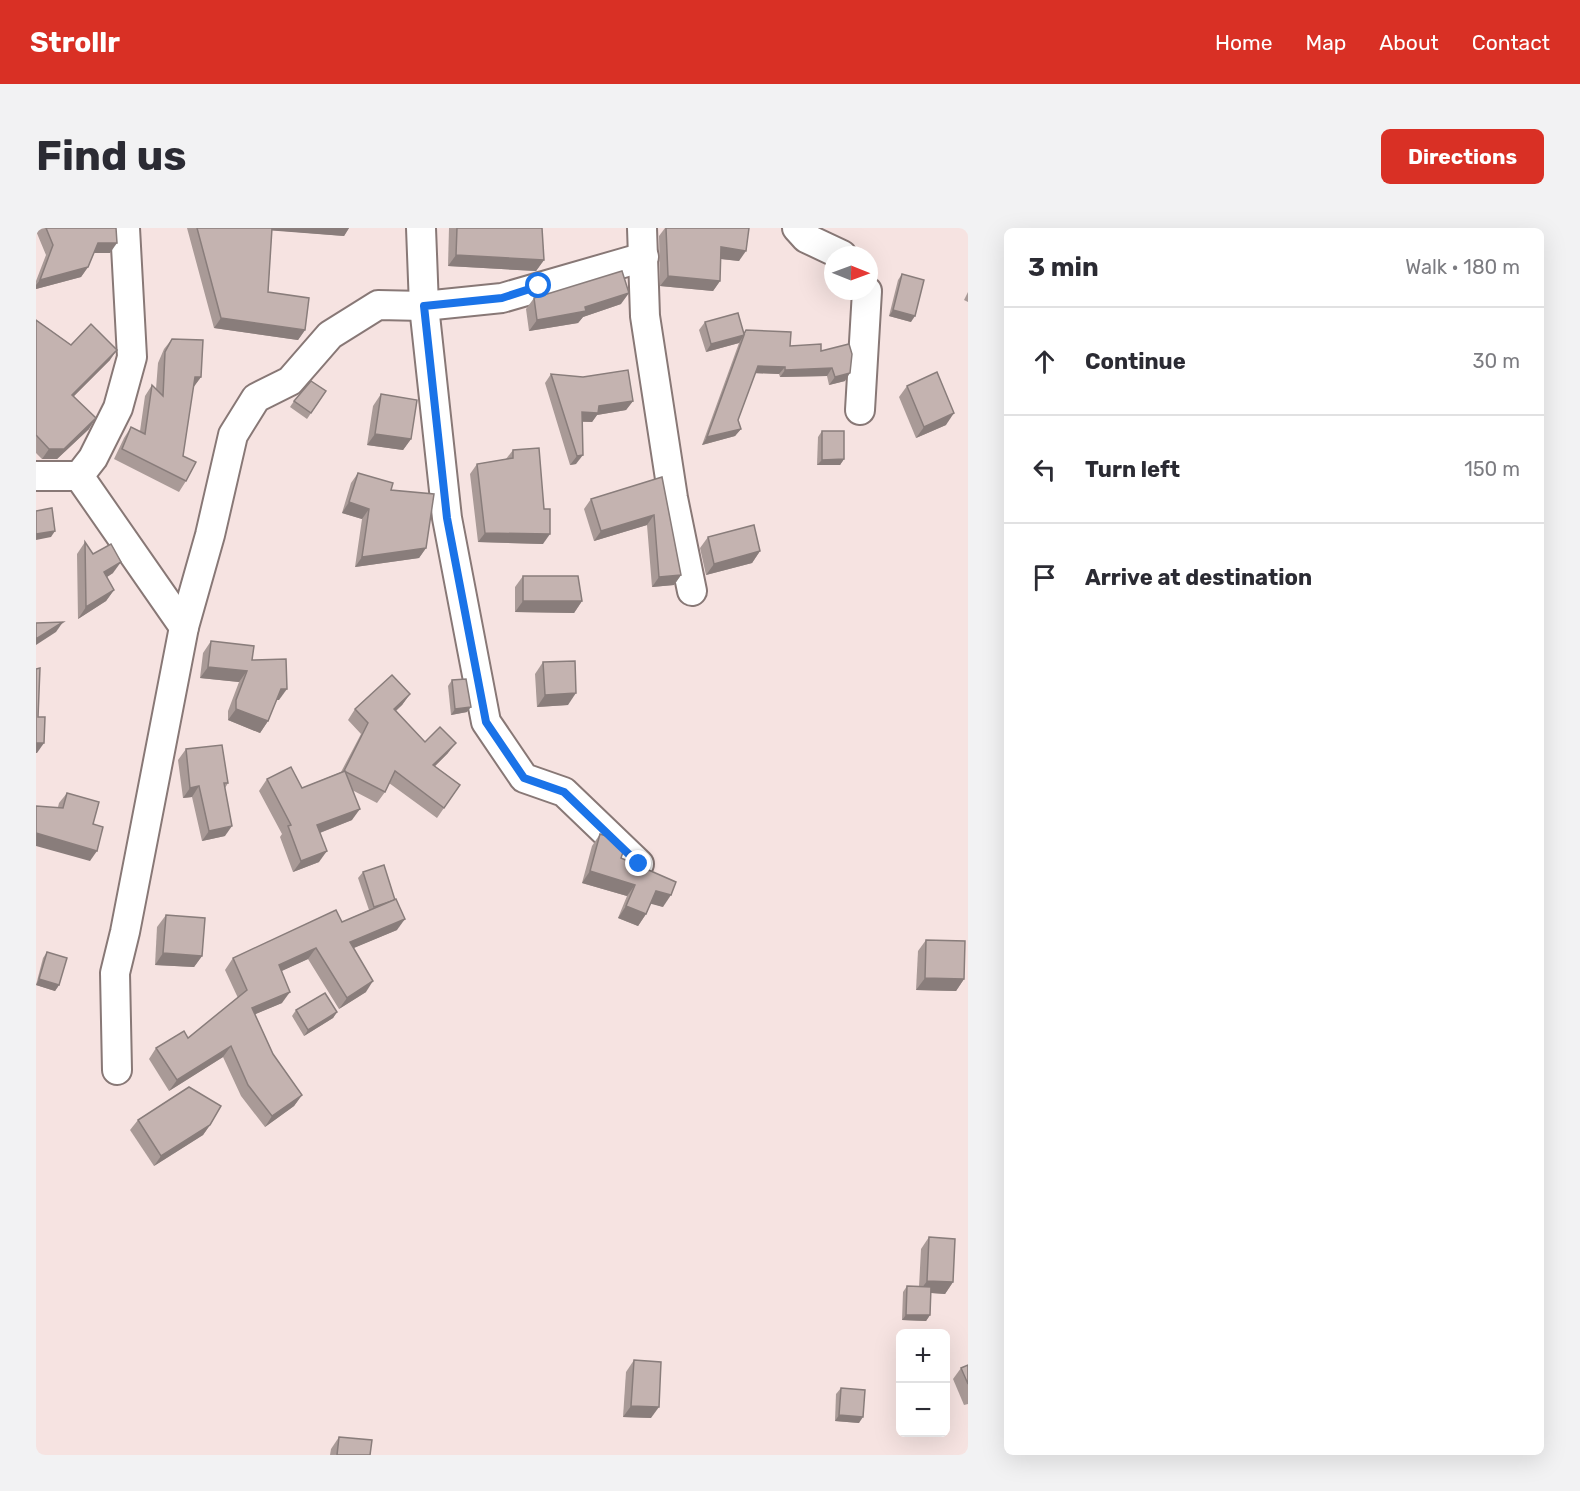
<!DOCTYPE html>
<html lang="en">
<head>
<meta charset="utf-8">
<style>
	body { margin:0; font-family:Rubik,sans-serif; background:#f2f2f3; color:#2b2b33 }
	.controls { position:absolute; right:18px; bottom:18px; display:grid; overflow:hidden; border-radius:9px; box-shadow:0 6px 24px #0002 }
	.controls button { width:54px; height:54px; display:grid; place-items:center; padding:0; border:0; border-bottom:2px solid #e1e1e2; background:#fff; color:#2b2b33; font:30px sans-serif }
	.compass { position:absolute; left:788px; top:18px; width:54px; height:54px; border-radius:50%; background:#fff; box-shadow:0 6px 24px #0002; rotate:91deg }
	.stop { position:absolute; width:18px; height:18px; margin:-14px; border:4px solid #1a73e8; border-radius:50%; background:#fff }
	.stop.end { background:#1a73e8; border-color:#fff; box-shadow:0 2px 6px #0008 }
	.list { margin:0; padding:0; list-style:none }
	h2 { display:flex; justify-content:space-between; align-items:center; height:78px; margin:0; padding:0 24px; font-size:26px }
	h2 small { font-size:20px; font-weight:400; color:#7c7c81 }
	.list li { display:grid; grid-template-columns:39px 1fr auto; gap:18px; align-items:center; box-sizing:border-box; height:108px; padding:0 24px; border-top:2px solid #e1e1e2 }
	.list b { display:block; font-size:22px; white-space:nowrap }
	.list em { font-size:20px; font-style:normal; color:#7c7c81 }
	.icon { flex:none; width:33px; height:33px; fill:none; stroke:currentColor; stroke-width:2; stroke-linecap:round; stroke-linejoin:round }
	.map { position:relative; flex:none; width:932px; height:1227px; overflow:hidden; border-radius:9px }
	header { display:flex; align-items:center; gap:36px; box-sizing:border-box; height:84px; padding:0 30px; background:#d93025; color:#fff }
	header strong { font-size:28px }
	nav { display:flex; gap:33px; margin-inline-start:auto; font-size:21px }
	.intro { display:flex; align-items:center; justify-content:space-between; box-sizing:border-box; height:144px; padding:0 36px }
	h1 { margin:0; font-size:42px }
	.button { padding:15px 27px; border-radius:9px; background:#d93025; color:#fff; font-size:21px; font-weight:700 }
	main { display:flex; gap:36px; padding:0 36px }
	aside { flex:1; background:#fff; border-radius:9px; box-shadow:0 6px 24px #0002 }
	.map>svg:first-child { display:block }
</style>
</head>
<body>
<header>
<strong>Strollr</strong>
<nav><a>Home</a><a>Map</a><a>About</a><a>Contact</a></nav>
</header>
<div class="intro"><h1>Find us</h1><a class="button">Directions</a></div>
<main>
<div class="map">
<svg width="932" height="1227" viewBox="0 0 932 1227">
	<rect width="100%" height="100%" fill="#f6e3e1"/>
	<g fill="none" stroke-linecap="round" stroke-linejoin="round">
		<defs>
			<g id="minor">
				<polyline points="385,0 388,78 411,290 450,494 488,550 528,564 603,636"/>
				<polyline points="606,0 609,88 637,270 656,363"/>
				<polyline points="761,0 770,10 806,27"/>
				<polyline points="824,182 831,63"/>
				<polyline points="0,248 43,248"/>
				<polyline points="43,248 57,230 82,180 96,129 89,0"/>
				<polyline points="43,248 148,399"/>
				<polyline points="81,842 79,745 89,704 148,399 174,307 197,207 220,170 254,153 294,107 342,77 388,78 466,70 608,29"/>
			</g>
		</defs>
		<use href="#minor" stroke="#887876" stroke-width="32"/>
		<use href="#minor" stroke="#fff" stroke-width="28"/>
	</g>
	<g fill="#a99a97">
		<polygon points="0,0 80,0 74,25 58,25 52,39 45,49 0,61 0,53 10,27 0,3"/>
		<polygon points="151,0 313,0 308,8 236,2 232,64 269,102 262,112 178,100"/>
		<polygon points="413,0 506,0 508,32 500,43 412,38"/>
		<polygon points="629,0 713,0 703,33 684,31 684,53 677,63 624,58 623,8"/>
		<polygon points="866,46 875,94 853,88 862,52"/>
		<polygon points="932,64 932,74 928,72"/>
		<polygon points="498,70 585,76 547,89 542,95 493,103 490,81"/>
		<polygon points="0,92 35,117 74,132 38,168 53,201 21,231 6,231 0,225"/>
		<polygon points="669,94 708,105 710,102 754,118 785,123 809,153 793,157 791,148 744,149 743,146 719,145 702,192 705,201 699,208 666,217 703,115 670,124 663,102"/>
		<polygon points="136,111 165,149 157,159 147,228 150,253 143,264 78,231 88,210 95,199 104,203 109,168 116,157 120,161 122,135 128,121"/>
		<polygon points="515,146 597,173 590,182 561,187 556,194 546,194 540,236 534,237 509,155"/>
		<polygon points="871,158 910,197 880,210 863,169"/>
		<polygon points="290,163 271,191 254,179 258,173"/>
		<polygon points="345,166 375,211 367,222 331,217 337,178"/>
		<polygon points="786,203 808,231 804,237 781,237 782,209"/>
		<polygon points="477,222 508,281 507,316 442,314 434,246 441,236 470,231"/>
		<polygon points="322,245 390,320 383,330 319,339 326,291 306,285 315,255"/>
		<polygon points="626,249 645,347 638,357 616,359 611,297 558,313 548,281 555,271"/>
		<polygon points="672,309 724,323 716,335 670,347 664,320"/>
		<polygon points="49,314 57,326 77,345 71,349 78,362 70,373 42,391 41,326"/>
		<polygon points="487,348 546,373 538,385 479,384 479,359"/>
		<polygon points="175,413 216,432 243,472 240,472 232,493 224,505 192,492 192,483 203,454 164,450 167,425"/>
		<polygon points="507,434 532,477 501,479 499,446"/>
		<polygon points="416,452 431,484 415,487 412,458"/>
		<polygon points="374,466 366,477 360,483 389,514 412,525 399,538 424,557 401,590 353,555 349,564 341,575 316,562 316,592 284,605 283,634 257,644 244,609 246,606 223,563 231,551 266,560 305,544 325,506 312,492 319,481"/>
		<polygon points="150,521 192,555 189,560 189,608 166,613 156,569 147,570 142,532"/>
		<polygon points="31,565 57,596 54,633 22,579 23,575"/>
		<polygon points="564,606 627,679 615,675 610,686 602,698 582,690 591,668 546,655 556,618"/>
		<polygon points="327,644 361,702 317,720 330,764 303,781 272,731 245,743 246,775 219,786 237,826 266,867 258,878 229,899 205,868 187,829 133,863 113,831 120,820 152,810 202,770 189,742 197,730 306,694 333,682 322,650"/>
		<polygon points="130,687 166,728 158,739 119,737 121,699"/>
		<polygon points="890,712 928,751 920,763 880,762 882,723"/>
		<polygon points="11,724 23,757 19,763 0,757 7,730"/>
		<polygon points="260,782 301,784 297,790 268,808 256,788"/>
		<polygon points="102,892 174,897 167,907 118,938 94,902"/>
		<polygon points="893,1009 917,1054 909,1066 895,1065 894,1087 890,1093 866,1092 867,1064 871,1058 883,1059 885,1021"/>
		<polygon points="598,1132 615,1190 587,1189 590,1144"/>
		<polygon points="932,1137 932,1176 928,1177 917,1151 925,1140"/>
		<polygon points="805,1160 823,1195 799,1193 800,1166"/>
		<polygon points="303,1209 334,1227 294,1227 295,1221"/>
	</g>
	<g fill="#897d7b">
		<polygon points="230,0 313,0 308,8 229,2"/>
		<polygon points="62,15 81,15 74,25 55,25"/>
		<polygon points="685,19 710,23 703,33 677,30"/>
		<polygon points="420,27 508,32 500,43 412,38"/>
		<polygon points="52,39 45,49 0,61 0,57 4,52"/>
		<polygon points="632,48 684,53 677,63 624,58"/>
		<polygon points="593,65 585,76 547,89 542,95 493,103 501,92 549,79"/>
		<polygon points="857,82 879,88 875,94 853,88"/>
		<polygon points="185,90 269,102 262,112 178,100"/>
		<polygon points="708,107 703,115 670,124 675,116"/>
		<polygon points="81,122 74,132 29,177 36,167"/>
		<polygon points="722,138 749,139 743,146 716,145"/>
		<polygon points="796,140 791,148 744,149 749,142"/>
		<polygon points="814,145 809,153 793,157 799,149"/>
		<polygon points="159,149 165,149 157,160"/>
		<polygon points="597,173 590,182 561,187 556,194 539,193 546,184 563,178"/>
		<polygon points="918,185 910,197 880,210 888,199"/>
		<polygon points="60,190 53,201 21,231 6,231 13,221"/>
		<polygon points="705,201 699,208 666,217 671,209"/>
		<polygon points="339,206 375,211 367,222 331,217"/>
		<polygon points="547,227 540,236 534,237 541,228"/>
		<polygon points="808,231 804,237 781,237 786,232"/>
		<polygon points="313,274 333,281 326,291 306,285"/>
		<polygon points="618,287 611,297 558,313 565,303"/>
		<polygon points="19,303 15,309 0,312 0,306"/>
		<polygon points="449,305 514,306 507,316 442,314"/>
		<polygon points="390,320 383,330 319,339 326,329"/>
		<polygon points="724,323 716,335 670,347 678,336"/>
		<polygon points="85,334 77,345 60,356 68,344"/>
		<polygon points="645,347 638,357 616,359 623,349"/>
		<polygon points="78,362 70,373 42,391 50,379"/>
		<polygon points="487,373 546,373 538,385 479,384"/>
		<polygon points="27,394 20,404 0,417 0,411"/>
		<polygon points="172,439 211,443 203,454 164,450"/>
		<polygon points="245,461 251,461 243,472 237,472"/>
		<polygon points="540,465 532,477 501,479 509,467"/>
		<polygon points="374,466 366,477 350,491 358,481"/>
		<polygon points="435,479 431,484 415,487 419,481"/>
		<polygon points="200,481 232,493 224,505 192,492"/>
		<polygon points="0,515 8,515 1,525 0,525"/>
		<polygon points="420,515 412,525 389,548 397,537"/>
		<polygon points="163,558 156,569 147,570 154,560"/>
		<polygon points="324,581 316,592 273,609 281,597"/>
		<polygon points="196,598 189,608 166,613 173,603"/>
		<polygon points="0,605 61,623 54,633 0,618"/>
		<polygon points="291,623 283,634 257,644 265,633"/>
		<polygon points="554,643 599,657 591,668 546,655"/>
		<polygon points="620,663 635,667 627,679 612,675"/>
		<polygon points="590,678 610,686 602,698 582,690"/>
		<polygon points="369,691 361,702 306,725 314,714"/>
		<polygon points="280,720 272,731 235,748 243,737"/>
		<polygon points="127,725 166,728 158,739 119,737"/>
		<polygon points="889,750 928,751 920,763 880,762"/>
		<polygon points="3,751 23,757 19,763 0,757"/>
		<polygon points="337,753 330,764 303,781 311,770"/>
		<polygon points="254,764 246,775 208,791 216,780"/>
		<polygon points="301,784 297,790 268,808 272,802"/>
		<polygon points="195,818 187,829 133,863 141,852"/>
		<polygon points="266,867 258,878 229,899 236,888"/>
		<polygon points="174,897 167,907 118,938 125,928"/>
		<polygon points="891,1053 917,1054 909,1066 883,1064"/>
		<polygon points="870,1087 894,1087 890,1093 866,1092"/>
		<polygon points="595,1178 623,1179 615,1190 587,1189"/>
		<polygon points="803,1187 827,1189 823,1195 799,1193"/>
	</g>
	<g fill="#c4b3b0" stroke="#897d7b" stroke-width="1.5">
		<polygon points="10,0 80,0 81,15 62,15 52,39 4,52 17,17"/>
		<polygon points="161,0 236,0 232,64 273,70 269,102 185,90"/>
		<polygon points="421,0 506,0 508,32 420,27"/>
		<polygon points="630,0 713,0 710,23 685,19 684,53 632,48"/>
		<polygon points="586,43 593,65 549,79 550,83 501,92 498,70"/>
		<polygon points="866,46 888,52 879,88 857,82"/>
		<polygon points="702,85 708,106 710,102 755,104 754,118 785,116 785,123 813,116 816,126 814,145 799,149 796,140 749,142 749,139 722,138 702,192 705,201 671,209 708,107 675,116 669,94"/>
		<polygon points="0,92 35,117 55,96 81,122 36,167 60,190 28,221 13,221 0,207"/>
		<polygon points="136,111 167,112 165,149 159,149 147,228 160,234 150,253 86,221 95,199 109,206 116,157 127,168 129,124"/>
		<polygon points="592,142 597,173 563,178 562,185 546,184 547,227 541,228 515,146 547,149"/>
		<polygon points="901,144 918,185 888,199 871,158"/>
		<polygon points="275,153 290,163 275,185 258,173"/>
		<polygon points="345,166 381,172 375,211 339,206"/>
		<polygon points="786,203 808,203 808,231 786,232"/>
		<polygon points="503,220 508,281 514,281 514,306 449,305 441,236 477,230 477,222"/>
		<polygon points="322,245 357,255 355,262 398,266 390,320 326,329 333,281 313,274"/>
		<polygon points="626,249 645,347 623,349 618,287 565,303 555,271"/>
		<polygon points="16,280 19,303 0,306 0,283"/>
		<polygon points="718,297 724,323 678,336 672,309"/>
		<polygon points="49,314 57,326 75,316 85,334 68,344 78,362 50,379"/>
		<polygon points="487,348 542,348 546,373 487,373"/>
		<polygon points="27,394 0,411 0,395"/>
		<polygon points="175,413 218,418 216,432 250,431 251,461 245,461 232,493 200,481 200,472 211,443 172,439"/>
		<polygon points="539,433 540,465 509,467 507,434"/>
		<polygon points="4,440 2,489 9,489 8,515 0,515 0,441"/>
		<polygon points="356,447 374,466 358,481 389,514 404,499 420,515 397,537 424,557 408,580 359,543 349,564 308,543 332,495 319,481"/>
		<polygon points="430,451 435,479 419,481 416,452"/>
		<polygon points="186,517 192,555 188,555 196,598 173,603 163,558 154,560 150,521"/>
		<polygon points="255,539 266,560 309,543 324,581 281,597 291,623 265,633 252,598 255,597 231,551"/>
		<polygon points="31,565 63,574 57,596 67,599 61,623 0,605 0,578 27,580"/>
		<polygon points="564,606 570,608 587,624 585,630 640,654 635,667 620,663 610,686 590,678 599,657 554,643"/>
		<polygon points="348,637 359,672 338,679 327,644"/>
		<polygon points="360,671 369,691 314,714 337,753 311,770 280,720 243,737 254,764 216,780 237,826 266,867 236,888 212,857 195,818 141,852 120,820 148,803 152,810 211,762 197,730 300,682 306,694"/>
		<polygon points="130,687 169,690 166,728 127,725"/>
		<polygon points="890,712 929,713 928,751 889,750"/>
		<polygon points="11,724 31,730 23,757 3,751"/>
		<polygon points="289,765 301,784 272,802 260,782"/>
		<polygon points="153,859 185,878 174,897 125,928 102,892"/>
		<polygon points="893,1009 919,1011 917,1054 891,1053"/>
		<polygon points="871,1058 895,1059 894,1087 870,1087"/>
		<polygon points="598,1132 625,1134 623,1179 595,1178"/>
		<polygon points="932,1137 932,1156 925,1140"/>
		<polygon points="805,1160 829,1162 827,1189 803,1187"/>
		<polygon points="303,1209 336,1212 334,1227 301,1227"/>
	</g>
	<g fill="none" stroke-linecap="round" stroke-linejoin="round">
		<polyline stroke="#1a73e8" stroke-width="8" points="503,58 466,70 388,78 411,290 450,494 488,550 528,564 603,636"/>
	</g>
</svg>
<div class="controls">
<button>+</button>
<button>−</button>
</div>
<svg class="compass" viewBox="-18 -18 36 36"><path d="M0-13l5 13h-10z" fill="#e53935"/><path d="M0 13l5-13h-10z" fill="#7c7c81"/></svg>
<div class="stop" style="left:503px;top:58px"></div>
<div class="stop end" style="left:603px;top:636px"></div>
</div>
<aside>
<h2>3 min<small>Walk · 180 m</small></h2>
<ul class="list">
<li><svg class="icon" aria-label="ahead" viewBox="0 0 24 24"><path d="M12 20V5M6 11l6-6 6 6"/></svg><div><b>Continue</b></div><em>30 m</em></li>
<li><svg class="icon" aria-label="left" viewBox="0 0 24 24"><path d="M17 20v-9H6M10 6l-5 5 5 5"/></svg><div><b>Turn left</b></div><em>150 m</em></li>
<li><svg class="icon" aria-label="arrive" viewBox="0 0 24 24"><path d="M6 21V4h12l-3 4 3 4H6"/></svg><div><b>Arrive at destination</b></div></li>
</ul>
</aside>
</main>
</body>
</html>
